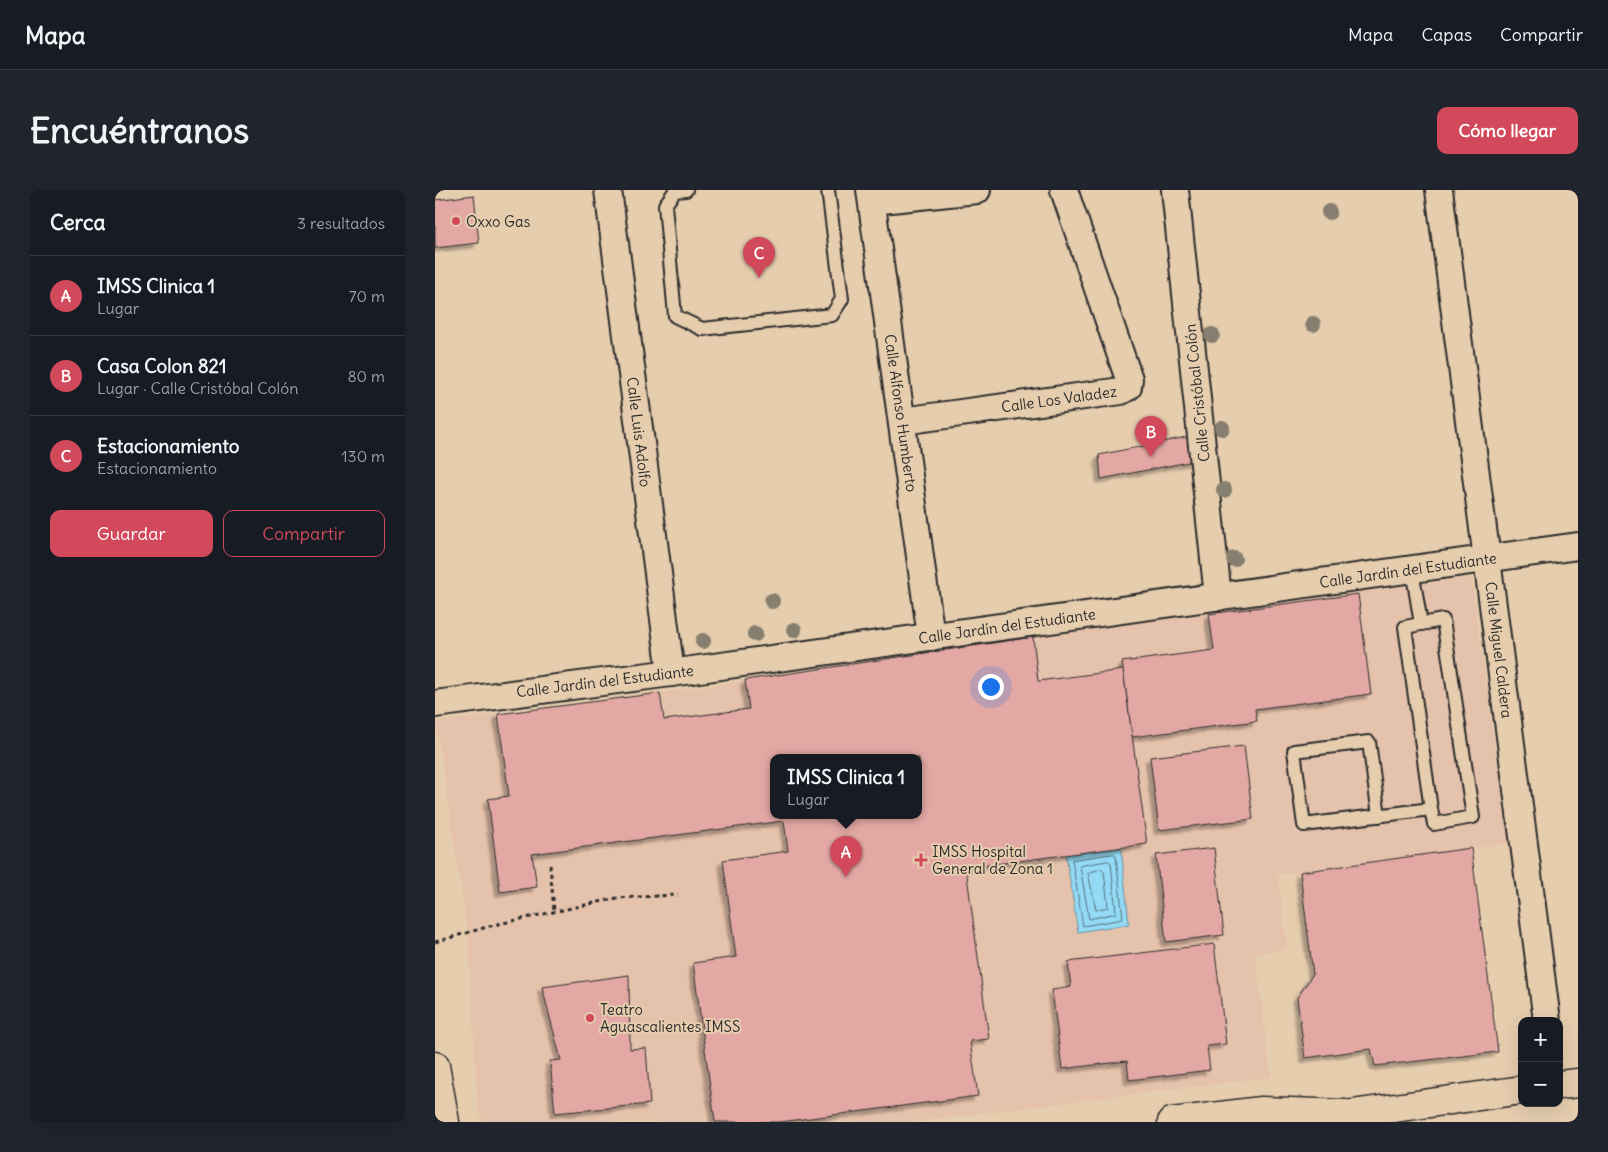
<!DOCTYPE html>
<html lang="es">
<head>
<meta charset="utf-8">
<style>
	body { margin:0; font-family:Delius,sans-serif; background:#20242c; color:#f1f3f6 }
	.controls { position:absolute; right:15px; bottom:15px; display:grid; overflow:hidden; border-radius:10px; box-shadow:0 5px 20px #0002 }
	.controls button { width:45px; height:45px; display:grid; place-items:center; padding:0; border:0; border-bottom:1px solid #363941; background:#171b24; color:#f1f3f6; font:25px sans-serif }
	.you { position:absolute; left:555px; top:496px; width:18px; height:18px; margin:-12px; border:4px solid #fff; border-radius:50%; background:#1a73e8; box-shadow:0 0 0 8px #1a73e833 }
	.badge { display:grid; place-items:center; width:32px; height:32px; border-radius:50%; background:#d1495b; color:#fff; font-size:16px; font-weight:700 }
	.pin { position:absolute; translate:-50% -41px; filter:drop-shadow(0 1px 2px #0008) }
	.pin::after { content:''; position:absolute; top:26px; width:18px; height:15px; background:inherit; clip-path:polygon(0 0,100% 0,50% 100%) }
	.popup { position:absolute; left:335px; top:564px; width:152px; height:65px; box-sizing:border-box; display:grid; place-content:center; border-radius:10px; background:#171b24; filter:drop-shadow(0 1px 4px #0005); font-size:16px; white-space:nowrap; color:#9ea1a6 }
	.popup b { font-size:19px; color:#f1f3f6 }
	.popup::after { content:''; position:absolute; left:50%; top:100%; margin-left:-10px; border:10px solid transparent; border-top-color:#171b24 }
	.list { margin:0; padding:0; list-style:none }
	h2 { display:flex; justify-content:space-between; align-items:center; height:65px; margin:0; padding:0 20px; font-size:21px }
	h2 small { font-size:16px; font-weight:400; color:#9ea1a6 }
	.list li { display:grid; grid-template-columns:32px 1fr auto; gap:15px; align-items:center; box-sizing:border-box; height:80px; padding:0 20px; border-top:1px solid #363941 }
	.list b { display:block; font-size:19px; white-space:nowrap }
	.list p { margin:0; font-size:16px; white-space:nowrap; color:#9ea1a6 }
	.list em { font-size:16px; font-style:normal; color:#9ea1a6 }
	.actions { display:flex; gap:10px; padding:15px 20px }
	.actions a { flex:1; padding:11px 0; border:1px solid #d1495b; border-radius:10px; text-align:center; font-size:18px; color:#d1495b }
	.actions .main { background:#d1495b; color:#fff }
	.map { position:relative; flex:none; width:1143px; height:932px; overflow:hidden; border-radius:10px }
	header { display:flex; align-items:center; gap:30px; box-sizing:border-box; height:70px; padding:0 25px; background:#171b24; border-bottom:1px solid #363941 }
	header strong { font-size:24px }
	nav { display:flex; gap:28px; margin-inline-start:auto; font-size:18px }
	.intro { display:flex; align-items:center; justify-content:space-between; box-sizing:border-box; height:120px; padding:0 30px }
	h1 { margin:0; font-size:35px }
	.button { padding:12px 22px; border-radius:10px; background:#d1495b; color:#fff; font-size:18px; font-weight:700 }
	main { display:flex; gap:30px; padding:0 30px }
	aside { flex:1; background:#171b24; border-radius:10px; box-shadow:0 5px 20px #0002 }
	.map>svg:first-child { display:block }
</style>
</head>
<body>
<header>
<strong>Mapa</strong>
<nav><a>Mapa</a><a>Capas</a><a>Compartir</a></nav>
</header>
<div class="intro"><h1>Encuéntranos</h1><a class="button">Cómo llegar</a></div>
<main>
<aside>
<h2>Cerca<small>3 resultados</small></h2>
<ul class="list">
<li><span class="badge">A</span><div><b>IMSS Clinica 1</b><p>Lugar</p></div><em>70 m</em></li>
<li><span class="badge">B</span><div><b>Casa Colon 821</b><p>Lugar · Calle Cristóbal Colón</p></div><em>80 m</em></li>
<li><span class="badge">C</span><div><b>Estacionamiento</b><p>Estacionamiento</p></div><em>130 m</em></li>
</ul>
<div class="actions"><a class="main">Guardar</a><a>Compartir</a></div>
</aside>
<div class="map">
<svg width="1143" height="932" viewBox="0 0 1143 932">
	<defs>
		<filter id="shadow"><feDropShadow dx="-4.5" dy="4.5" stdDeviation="1" flood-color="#0004"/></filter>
	</defs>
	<rect width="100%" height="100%" fill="#e6cdae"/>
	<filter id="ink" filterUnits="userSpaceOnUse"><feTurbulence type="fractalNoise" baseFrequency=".02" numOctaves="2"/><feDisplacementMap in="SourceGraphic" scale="10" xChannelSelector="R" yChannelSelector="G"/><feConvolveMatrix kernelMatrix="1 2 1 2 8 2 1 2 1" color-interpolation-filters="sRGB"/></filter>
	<g filter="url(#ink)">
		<path fill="#e5c2ab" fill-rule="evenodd" d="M 1036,387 L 1074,653 L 843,685 L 852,759 L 820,763 L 836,887 L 475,932 L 48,932 L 43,919 L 33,743 L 1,532 L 225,503 L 598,447 ZM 338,568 L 484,568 L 484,626 L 338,626 Z"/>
		<polygon fill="#93daf5" stroke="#6994a4" points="686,658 694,734 643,742 631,665"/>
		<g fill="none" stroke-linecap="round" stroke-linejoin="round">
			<g stroke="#55717c" stroke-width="1">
				<polygon points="679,664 681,666 688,729 648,736 637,670"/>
				<polygon points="673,671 676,673 681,723 654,729 645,676"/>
				<polygon points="667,679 669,681 673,717 661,720 653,683"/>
			</g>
		</g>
		<g fill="#e3a8a4" stroke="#2b2b2b" fill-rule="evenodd" filter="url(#shadow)">
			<polygon points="39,5 44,53 0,58 0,10"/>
			<polygon points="766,244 769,269 666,289 664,265"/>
			<polygon points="923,404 936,504 820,519 822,531 697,547 687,472 779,460 774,424"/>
			<path d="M 598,447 L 603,491 L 688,480 L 712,654 L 531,678 L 554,849 L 535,851 L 543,906 L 345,932 L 280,932 L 258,773 L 301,767 L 288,670 L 353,661 L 349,631 L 97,664 L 102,697 L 65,702 L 53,609 L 74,606 L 63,524 L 225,503 L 229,530 L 314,519 L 310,490 ZM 338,568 L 484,568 L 484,626 L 338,626 Z"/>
			<polygon points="809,556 818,629 724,640 715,567"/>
			<polygon points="779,658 789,745 731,752 721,665"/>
			<polygon points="1036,658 1063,862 940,876 936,859 870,868 862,808 878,784 865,682"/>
			<polygon points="779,754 791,854 772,856 775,880 694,890 692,871 627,879 617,800 636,797 633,772"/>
			<polygon points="194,785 195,859 211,858 215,914 120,923 115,871 126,870 107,797"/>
		</g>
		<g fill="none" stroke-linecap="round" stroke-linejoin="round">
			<defs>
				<g id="service">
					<polyline points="251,0 240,1 230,15 240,126 267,139 397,125 407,109 393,0"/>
					<polyline points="986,434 970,437 996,619"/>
					<polyline points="944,626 934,552 859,561 869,635 996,619 999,634 1038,627 1008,430 986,434 977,379"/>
				</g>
				<g id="minor">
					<polyline points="173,0 236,483"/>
					<polyline points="435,0 496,447"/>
					<polyline points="740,0 783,407"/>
					<polyline points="1004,0 1112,831"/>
					<polyline points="437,11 542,0"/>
					<polyline points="467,231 686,201 693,197 694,189 629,0"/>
					<polyline points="0,514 236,483 1143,356"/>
				</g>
				<polyline id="tertiary" points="737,932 826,921 910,924"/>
				<g id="primary">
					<polyline points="0,876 10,932"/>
					<polyline points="1124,895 1143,893"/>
					<polyline points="882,932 917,924 1087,900"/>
				</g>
			</defs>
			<use href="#service" stroke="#2b2b2b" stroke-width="16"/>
			<use href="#minor" stroke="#2b2b2b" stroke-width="30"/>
			<use href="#tertiary" stroke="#2b2b2b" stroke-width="31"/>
			<use href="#primary" stroke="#2b2b2b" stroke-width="31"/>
			<g stroke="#2b2b2b" stroke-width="3" stroke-dasharray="4 4" stroke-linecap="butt">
				<polyline points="115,675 119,721"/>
				<polyline points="0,752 59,735 182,708 243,705"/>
			</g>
			<use href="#service" stroke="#e6cdae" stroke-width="12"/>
			<use href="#minor" stroke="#e6cdae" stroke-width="26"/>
			<use href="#tertiary" stroke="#e6cdae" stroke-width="28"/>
			<use href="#primary" stroke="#e6cdae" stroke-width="28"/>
		</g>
		<g fill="#867e6e">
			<circle cx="894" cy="22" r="8"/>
			<circle cx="878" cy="134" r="8"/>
			<circle cx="777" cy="145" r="8"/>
			<circle cx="787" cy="238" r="8"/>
			<circle cx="789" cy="300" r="8"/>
			<circle cx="799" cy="369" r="8"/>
			<circle cx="337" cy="411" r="8"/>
			<circle cx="359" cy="440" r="8"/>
			<circle cx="320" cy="444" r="8"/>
			<circle cx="268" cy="451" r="8"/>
		</g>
	</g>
	<g fill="#d1495b" stroke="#e6cdae" stroke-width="2">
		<circle cx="21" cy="31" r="5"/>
		<path d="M483.5 662.5h5v5h5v5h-5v5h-5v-5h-5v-5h5z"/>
		<circle cx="155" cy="828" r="5"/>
	</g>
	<g text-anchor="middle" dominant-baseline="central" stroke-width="4" stroke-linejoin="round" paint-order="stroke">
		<g font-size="15" fill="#2b2b2b" stroke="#e6cdae" text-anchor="start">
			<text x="31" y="31">Oxxo Gas</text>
			<text x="497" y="661">IMSS Hospital<tspan x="497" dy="17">General de Zona 1</tspan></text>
			<text x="165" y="819">Teatro<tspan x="165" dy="17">Aguascalientes IMSS</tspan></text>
		</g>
		<g font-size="15" fill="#2b2b2b" stroke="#e6cdae">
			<text transform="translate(762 203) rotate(-96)">Calle Cristóbal Colón</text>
			<text transform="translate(624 209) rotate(-8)">Calle Los Valadez</text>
			<text transform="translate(466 223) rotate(82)">Calle Alfonso Humberto</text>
			<text transform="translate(204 242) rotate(83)">Calle Luis Adolfo</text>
			<text transform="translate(973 380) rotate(-8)">Calle Jardín del Estudiante</text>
			<text transform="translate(572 436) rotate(-8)">Calle Jardín del Estudiante</text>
			<text transform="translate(1064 460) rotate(83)">Calle Miguel Caldera</text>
			<text transform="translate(170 491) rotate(-7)">Calle Jardín del Estudiante</text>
		</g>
	</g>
</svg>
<div class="controls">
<button>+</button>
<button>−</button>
</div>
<div class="you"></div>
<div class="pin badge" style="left:411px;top:687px">A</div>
<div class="popup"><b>IMSS Clinica 1</b>Lugar</div>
<div class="pin badge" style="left:716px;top:267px">B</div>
<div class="pin badge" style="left:324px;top:88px">C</div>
</div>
</main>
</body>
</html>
